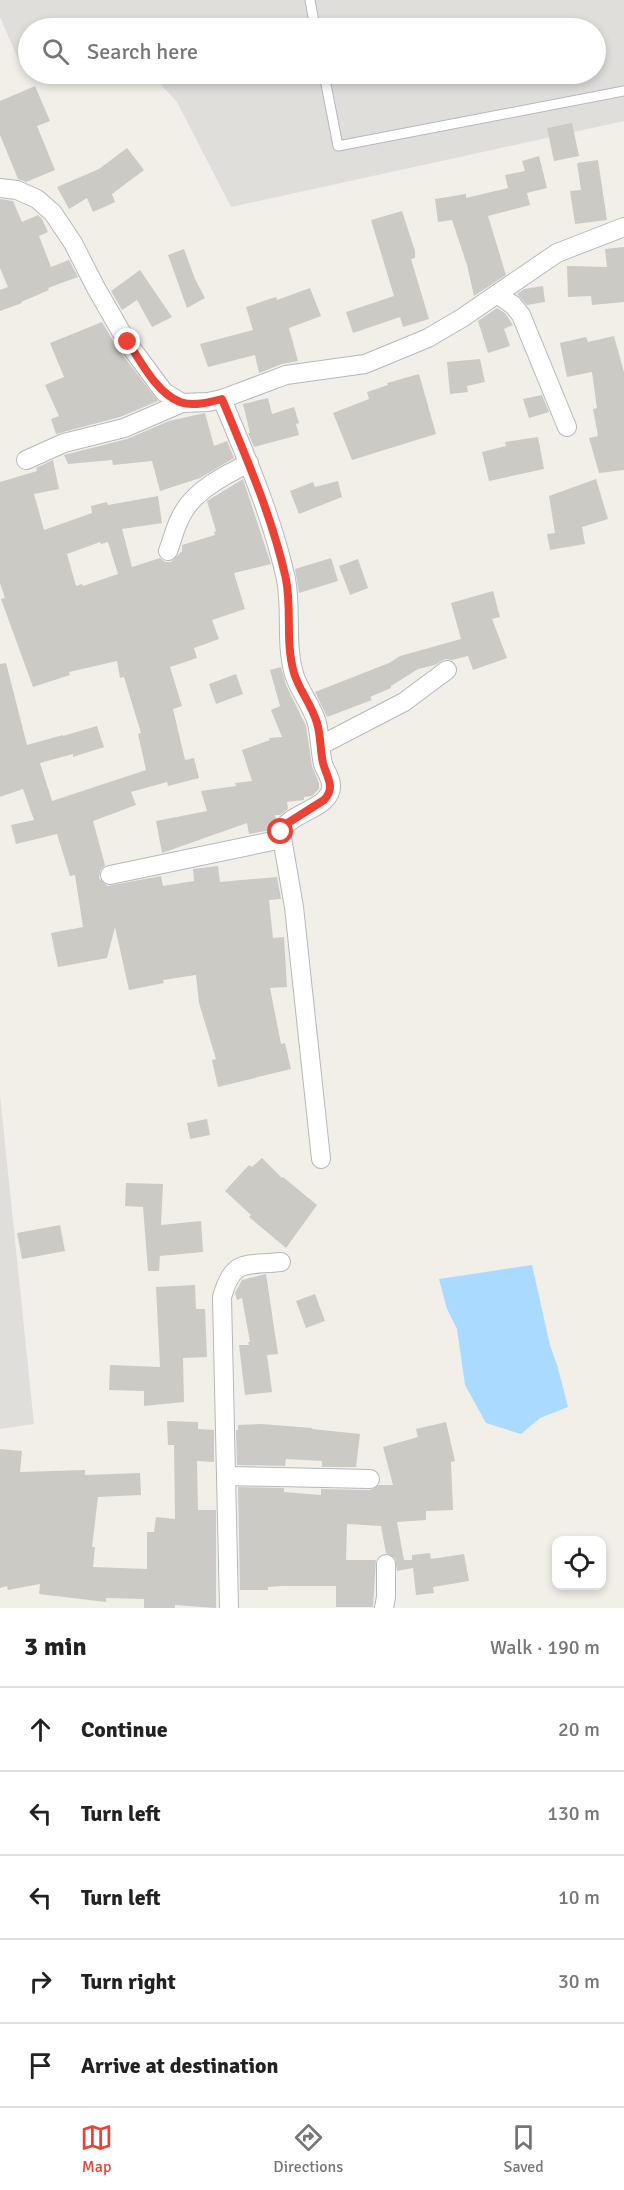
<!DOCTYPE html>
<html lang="en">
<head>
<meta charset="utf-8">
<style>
	body { margin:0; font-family:Signika,sans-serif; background:#f2f2f2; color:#222 }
	.controls { position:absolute; right:18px; bottom:18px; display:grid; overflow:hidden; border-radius:12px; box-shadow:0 3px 9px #0003 }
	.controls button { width:54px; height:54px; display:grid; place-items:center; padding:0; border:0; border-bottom:2px solid #e0e0e0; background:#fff; color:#222; font:30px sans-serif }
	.stop { position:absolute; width:18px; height:18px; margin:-14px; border:4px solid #ea4335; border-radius:50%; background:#fff }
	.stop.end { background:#ea4335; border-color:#fff; box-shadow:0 2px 6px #0008 }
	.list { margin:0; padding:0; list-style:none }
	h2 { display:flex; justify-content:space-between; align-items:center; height:78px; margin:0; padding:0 24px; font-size:26px }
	h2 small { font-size:20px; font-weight:400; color:#767676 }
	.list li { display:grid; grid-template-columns:39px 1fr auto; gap:18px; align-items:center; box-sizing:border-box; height:84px; padding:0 24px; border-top:2px solid #e0e0e0 }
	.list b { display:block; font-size:22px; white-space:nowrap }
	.list em { font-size:20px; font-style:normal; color:#767676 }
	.icon { flex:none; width:33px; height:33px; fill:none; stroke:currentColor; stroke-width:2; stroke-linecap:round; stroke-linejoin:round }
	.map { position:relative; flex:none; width:624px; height:1608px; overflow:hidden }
	.search { position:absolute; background:#fff; box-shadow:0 3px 9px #0003; left:18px; right:18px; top:18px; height:66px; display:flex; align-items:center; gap:15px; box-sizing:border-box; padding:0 21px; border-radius:33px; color:#767676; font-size:22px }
	.sheet { height:498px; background:#fff }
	nav { display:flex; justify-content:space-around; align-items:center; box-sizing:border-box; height:84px; border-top:2px solid #e0e0e0; background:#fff; font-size:16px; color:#767676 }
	nav a { display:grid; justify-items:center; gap:3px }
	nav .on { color:#ea4335 }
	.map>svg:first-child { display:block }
</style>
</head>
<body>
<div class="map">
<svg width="624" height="1608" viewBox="0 0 624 1608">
	<rect width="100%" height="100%" fill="#f1efe8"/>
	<g fill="#e0deda">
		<polygon points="0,0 624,0 624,121 231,207 177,102 151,74 596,74 596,28 28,28 28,58 18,59 0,17"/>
		<polygon points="0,1095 34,1424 0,1429"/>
	</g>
	<polygon fill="#aadaff" points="532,1265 550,1345 558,1368 568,1407 540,1418 521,1434 486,1423 465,1385 457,1329 447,1309 439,1279"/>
	<g fill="#cccac5" fill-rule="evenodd">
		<polygon points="35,86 50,121 37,126 55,170 26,182 18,179 0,135 0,101"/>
		<polygon points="572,123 579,156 554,161 547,128"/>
		<polygon points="127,148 144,170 112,194 115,202 93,212 87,198 69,209 57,187 99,169"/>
		<polygon points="539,156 547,188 527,193 530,205 488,216 506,275 474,296 467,265 452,220 438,222 435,199 466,194 466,198 508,188 505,175 525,171 522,161"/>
		<polygon points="598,160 607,220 575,224 570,191 581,190 577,163"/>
		<polygon points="0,199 13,201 22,222 38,215 42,219 48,232 39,236 51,267 69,260 78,277 48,288 49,290 21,302 22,303 0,311 0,290 8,287 0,268"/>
		<polygon points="402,211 415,251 415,258 411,259 429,319 403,327 400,317 353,333 346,312 394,296 371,220"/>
		<polygon points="624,247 624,302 592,305 591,296 568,297 567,266 607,267 605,249"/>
		<polygon points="184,249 195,279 205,298 187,308 168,255"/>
		<polygon points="140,270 172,317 152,327 137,300 122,310 111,291"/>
		<polygon points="543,286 545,302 527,305 517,294 524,289"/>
		<polygon points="310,288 321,316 289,328 298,361 282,364 259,373 255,355 208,367 200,344 253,330 246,307 276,297 277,300"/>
		<polygon points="497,308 505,313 513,325 504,329 510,346 488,353 478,321"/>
		<polygon points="102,322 118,349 158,401 120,417 56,434 51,419 59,416 45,385 64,377 50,343"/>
		<polygon points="614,336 624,372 624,470 599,473 589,438 598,436 593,409 597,408 592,372 567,377 560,343 586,337 588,342"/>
		<polygon points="480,359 485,382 467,386 468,392 450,394 447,362"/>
		<polygon points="419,374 436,434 352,460 333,413 369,399 367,392 388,385 387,383"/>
		<polygon points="542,395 549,412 529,418 523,399"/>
		<polygon points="268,398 272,414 294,407 299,423 296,424 299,435 254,447 248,433 250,433 243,404"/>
		<polygon points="205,413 214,446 227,441 234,458 200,478 160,491 152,461 113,465 112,460 68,464 64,455 127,439 169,421"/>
		<polygon points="538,437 544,469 489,481 482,452 506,446 505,442"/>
		<path d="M 53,460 L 59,489 L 34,494 L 44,530 L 92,513 L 91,506 L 107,502 L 108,505 L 158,496 L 162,523 L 122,529 L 132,567 L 160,558 L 165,562 L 171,562 L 182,551 L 182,545 L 215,535 L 214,532 L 216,531 L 207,501 L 243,479 L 271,564 L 234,573 L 245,609 L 212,620 L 219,639 L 194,648 L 197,658 L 170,667 L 182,706 L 173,709 L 185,760 L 194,758 L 199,778 L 168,786 L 167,782 L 131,792 L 136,805 L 93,821 L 105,865 L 100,871 L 99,878 L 107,886 L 161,876 L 163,886 L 194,881 L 193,869 L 218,866 L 220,882 L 277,877 L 281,899 L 269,900 L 273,938 L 284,937 L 287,987 L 270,988 L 281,1044 L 285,1043 L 291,1069 L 218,1087 L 212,1060 L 216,1059 L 199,1003 L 196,975 L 163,980 L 164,983 L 129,990 L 115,927 L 107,958 L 58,967 L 51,933 L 83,927 L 75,875 L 70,876 L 57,834 L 16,844 L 11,825 L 34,820 L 23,789 L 0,797 L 0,664 L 6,663 L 27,745 L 63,735 L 63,736 L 97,726 L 104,747 L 73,757 L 73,754 L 40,763 L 52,801 L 146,770 L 138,734 L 141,733 L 124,677 L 120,678 L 117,661 L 69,672 L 70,675 L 33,687 L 1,599 L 5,598 L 0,583 L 0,482 L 37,471 L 36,468 ZM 100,542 L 101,544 L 108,542 L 118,574 L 83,586 L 82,584 L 76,586 L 67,554 Z"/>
		<polygon points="596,479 608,519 582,527 585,544 550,550 547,534 555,533 549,496"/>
		<polygon points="338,481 342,497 299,514 290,491 313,482 315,487"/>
		<polygon points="331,558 338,581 299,593 295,569"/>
		<polygon points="358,559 368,588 350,595 339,566"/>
		<polygon points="493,591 500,617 492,619 507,658 473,670 468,656 452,660 445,659 435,665 418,669 391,686 391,688 370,697 372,700 327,717 315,692 389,663 400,656 461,639 451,603"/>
		<polygon points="281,667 286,685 306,726 312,766 319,783 319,789 312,796 304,797 304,800 287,802 288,809 280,815 275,815 276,819 271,830 249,834 247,823 162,853 156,821 207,811 201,791 236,786 235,783 252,781 242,750 270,740 269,738 282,737 271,710 280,706 270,670"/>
		<polygon points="236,674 243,694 216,704 209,684"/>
		<polygon points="207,1119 210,1135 190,1139 187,1123"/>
		<polygon points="262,1158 282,1178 283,1177 317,1205 286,1248 249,1217 251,1215 225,1191 249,1165 252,1167"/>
		<polygon points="126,1183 163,1184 161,1225 201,1221 203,1252 160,1256 159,1271 148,1271 143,1207 125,1206"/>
		<polygon points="60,1225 65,1251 22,1259 17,1233"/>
		<polygon points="266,1274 278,1354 267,1355 272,1392 245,1395 239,1345 249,1345 248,1342 250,1342 242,1298 237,1300 235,1293 242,1280"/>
		<polygon points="195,1285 196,1309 205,1309 207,1357 183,1358 184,1402 144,1406 144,1391 109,1390 110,1365 160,1367 156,1287"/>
		<polygon points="315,1294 325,1321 306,1328 296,1301"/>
		<polygon points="167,1421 198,1422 198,1429 214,1430 214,1462 197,1461 198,1510 216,1510 216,1608 175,1605 175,1608 144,1608 144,1599 106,1598 106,1602 39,1594 40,1584 8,1590 7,1586 0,1588 0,1449 22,1451 20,1472 85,1470 85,1475 140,1473 141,1495 98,1497 92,1547 95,1547 93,1567 147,1569 147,1532 154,1532 156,1517 175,1519 174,1445 168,1445"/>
		<polygon points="446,1422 455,1461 451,1462 453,1510 426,1511 426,1520 397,1522 404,1560 412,1560 412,1555 430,1553 431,1559 464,1554 469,1581 433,1587 434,1593 416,1595 413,1568 397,1571 395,1558 386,1553 381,1526 347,1524 346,1560 376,1560 373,1607 336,1607 336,1586 283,1586 268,1587 268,1590 240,1590 238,1487 284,1488 284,1492 321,1495 321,1489 370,1490 379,1485 393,1485 383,1447 418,1437 416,1429"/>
		<polygon points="261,1424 312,1428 312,1429 360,1434 356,1467 322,1467 322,1461 286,1459 285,1466 237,1465 236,1430 238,1430 238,1425"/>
	</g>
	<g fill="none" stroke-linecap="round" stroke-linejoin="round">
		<defs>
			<g id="lane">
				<polyline points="310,0 315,28"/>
				<polyline points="324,74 338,146 624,91"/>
			</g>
			<g id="street">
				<polyline points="0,188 17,190 37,199 53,213 73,243 96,288 127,342 164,392 182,403 208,402 222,399 286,375 365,364 428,338 462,318 557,253 624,227"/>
				<polyline points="497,294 513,305 521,315 567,427"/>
				<path d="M 222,399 C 246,457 272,516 286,579 C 292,611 285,642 294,674 C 299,691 312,705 317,723 C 320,736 320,751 323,764 C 325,770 331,778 331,785 C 333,809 288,812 281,832 L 294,907 L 321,1159"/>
				<polyline points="26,460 64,443 124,428 182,403"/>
				<path d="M 168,551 C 173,538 176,523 184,511 C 197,489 227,474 249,463"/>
				<polyline points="321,745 404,702 447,670"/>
				<polyline points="110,875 282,839"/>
				<polyline points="226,1476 370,1479"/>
				<path d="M 229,1608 L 222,1297 C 233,1258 245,1266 281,1262"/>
				<polyline points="384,1608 386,1597 386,1564"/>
			</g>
		</defs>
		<use href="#lane" stroke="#b5b8bc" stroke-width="11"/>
		<use href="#street" stroke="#b5b8bc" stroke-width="20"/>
		<use href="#lane" stroke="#fff" stroke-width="9"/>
		<use href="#street" stroke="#fff" stroke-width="18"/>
	</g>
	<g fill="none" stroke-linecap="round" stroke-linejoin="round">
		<path stroke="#ea4335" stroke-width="8" d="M 128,342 C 141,362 157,393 180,402 C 192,407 211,402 222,399 C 246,457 272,516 286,579 C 292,610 285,641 294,673 C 299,690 312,705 317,723 C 321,736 320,750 323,763 C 327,778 336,787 324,800 L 283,826 L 281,832"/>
	</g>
</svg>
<div class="controls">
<button><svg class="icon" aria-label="locate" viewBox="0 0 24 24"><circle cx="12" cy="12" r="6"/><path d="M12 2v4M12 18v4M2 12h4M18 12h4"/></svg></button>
</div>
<div class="stop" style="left:281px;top:832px"></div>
<div class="stop end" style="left:128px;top:342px"></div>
<div class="search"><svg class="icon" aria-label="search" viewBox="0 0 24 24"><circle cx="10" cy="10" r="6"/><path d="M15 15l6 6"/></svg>Search here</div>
</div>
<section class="sheet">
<h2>3 min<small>Walk · 190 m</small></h2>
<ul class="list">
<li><svg class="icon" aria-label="ahead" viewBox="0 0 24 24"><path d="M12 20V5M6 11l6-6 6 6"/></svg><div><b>Continue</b></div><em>20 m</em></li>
<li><svg class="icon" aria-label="left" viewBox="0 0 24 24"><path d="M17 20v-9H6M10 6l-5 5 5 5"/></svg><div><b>Turn left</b></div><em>130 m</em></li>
<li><svg class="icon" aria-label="left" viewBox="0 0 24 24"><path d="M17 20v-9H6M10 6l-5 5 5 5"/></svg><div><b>Turn left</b></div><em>10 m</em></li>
<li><svg class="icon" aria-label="right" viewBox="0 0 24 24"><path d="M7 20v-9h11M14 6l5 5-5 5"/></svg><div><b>Turn right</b></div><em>30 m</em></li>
<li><svg class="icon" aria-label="arrive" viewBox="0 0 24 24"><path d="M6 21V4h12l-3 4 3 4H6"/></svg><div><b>Arrive at destination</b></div></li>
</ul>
</section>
<nav>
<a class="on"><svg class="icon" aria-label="map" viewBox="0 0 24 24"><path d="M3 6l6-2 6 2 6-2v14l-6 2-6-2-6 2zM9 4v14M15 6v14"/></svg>Map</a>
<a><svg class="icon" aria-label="directions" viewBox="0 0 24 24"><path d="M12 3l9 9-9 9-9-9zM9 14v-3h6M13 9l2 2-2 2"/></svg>Directions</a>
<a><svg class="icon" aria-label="saved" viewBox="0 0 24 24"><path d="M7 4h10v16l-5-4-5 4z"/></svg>Saved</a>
</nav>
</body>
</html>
